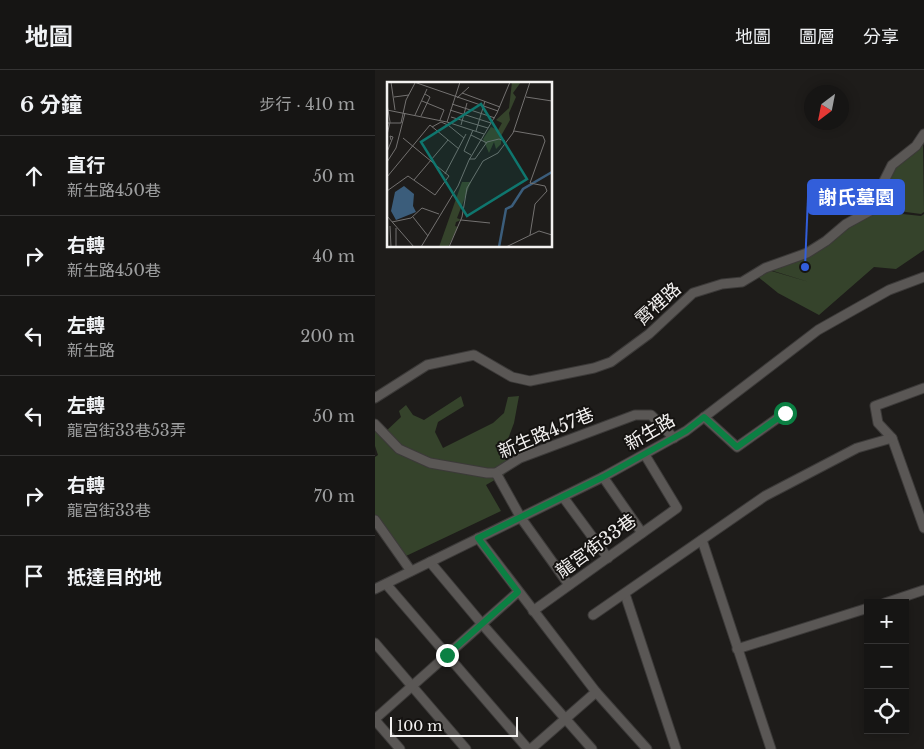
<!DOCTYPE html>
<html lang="zh-TW">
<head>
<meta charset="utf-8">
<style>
	body { margin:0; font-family:"Libre Baskerville","Noto Sans TC",serif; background:#232222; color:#f1f3f6 }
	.controls { position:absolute; right:15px; bottom:15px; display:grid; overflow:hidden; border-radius:0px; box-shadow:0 2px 12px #0003 }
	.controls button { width:45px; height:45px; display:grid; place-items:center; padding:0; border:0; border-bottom:1px solid #353434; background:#161514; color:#f1f3f6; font:25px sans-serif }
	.compass { position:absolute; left:429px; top:15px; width:45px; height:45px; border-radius:50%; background:#161514; box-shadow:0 2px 12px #0003; rotate:212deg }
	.scale { position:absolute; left:15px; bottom:12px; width:128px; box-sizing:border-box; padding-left:5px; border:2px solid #f3f1f0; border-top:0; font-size:14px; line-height:18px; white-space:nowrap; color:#f3f1f0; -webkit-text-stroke:4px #151311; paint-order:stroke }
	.stop { position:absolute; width:15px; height:15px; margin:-11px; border:4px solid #0b8043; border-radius:50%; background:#fff }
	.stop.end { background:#0b8043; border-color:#fff; box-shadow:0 1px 5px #0008 }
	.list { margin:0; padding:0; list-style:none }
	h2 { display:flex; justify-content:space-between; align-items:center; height:65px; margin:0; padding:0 20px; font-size:21px }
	h2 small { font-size:16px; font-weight:400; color:#9e9fa0 }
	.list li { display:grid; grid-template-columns:32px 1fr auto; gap:15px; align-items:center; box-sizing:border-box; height:80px; padding:0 20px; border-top:1px solid #353434 }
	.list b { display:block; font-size:19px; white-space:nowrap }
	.list p { margin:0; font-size:16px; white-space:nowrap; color:#9e9fa0 }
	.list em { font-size:16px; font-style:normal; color:#9e9fa0 }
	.icon { flex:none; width:28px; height:28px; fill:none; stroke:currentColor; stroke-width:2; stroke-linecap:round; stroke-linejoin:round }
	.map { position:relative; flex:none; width:549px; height:679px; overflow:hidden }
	header { display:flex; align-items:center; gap:30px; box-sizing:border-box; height:70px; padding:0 25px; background:#161514; border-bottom:1px solid #353434 }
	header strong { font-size:24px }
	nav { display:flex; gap:28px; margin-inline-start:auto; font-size:18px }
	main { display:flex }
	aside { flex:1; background:#161514 }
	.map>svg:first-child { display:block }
</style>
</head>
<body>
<header>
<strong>地圖</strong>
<nav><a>地圖</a><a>圖層</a><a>分享</a></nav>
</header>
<main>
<aside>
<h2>6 分鐘<small>步行 · 410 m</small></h2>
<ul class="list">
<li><svg class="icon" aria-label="ahead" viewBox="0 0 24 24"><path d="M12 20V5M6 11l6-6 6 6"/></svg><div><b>直行</b><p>新生路450巷</p></div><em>50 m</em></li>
<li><svg class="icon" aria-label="right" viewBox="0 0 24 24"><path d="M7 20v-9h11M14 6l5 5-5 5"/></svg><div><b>右轉</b><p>新生路450巷</p></div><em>40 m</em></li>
<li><svg class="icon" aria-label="left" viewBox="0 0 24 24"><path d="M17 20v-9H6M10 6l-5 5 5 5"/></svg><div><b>左轉</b><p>新生路</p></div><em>200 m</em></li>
<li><svg class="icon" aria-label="left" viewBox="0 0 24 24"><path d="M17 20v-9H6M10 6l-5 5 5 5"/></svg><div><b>左轉</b><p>龍宮街33巷53弄</p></div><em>50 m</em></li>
<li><svg class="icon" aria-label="right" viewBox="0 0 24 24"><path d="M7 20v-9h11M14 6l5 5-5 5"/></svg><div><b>右轉</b><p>龍宮街33巷</p></div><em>70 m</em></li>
<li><svg class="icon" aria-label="arrive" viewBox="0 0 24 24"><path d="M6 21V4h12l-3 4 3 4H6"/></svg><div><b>抵達目的地</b></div></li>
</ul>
</aside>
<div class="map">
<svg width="549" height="679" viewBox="0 0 549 679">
	<rect width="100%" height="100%" fill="#1e1c1a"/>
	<g fill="#35432b">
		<polygon points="548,72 549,142 546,144 501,138 516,101"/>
		<polygon points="500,141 546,146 549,144 549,180 521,199 499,197 444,245 403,223 382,206 393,200 434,212 392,199 436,184 479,153"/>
		<polygon points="86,326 89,336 63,352 60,362 68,378 118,353 129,343 133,327 144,326 139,353 133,369 130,404 111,415 126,441 31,486 0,450 0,387 3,385 0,376 0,356 9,363 26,347 24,341 31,335 38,345 49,350"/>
	</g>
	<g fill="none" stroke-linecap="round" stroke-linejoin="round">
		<defs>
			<g id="minor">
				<polyline points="549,318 500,336 503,353 517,368 549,458"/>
				<polyline points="0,328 52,295 99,285 137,307 155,311 219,298 236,292 274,264 318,223 347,214 367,212 390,198 432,183 451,171 471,154 495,141 502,132 505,119 517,95 541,76 549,64"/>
				<polyline points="329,347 362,377 410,343"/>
				<polyline points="0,354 24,379 55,393 112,403 121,403 145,388 260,345 276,345 299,368"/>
				<polyline points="121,403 146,448 194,515"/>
				<polyline points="228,407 267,463"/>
				<polyline points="188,427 233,488"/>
				<polyline points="0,450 36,501"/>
				<polyline points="103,468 221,622 272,679"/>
				<polyline points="327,470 396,679"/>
				<polyline points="55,492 107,554 217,679"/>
				<polyline points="11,514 153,679"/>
				<polyline points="0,519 228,407 311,361 443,260 514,220 549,207"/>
				<polyline points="250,524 301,679"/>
				<polyline points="510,533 549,520"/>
				<polyline points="158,541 302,438 270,385"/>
				<polyline points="218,545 390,426 482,378 517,368"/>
				<polyline points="0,573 91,679"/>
				<polyline points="362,579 493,538"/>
				<polyline points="0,649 143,522"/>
				<polyline points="0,650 25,679"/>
				<polyline points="156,679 221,622"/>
			</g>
		</defs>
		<use href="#minor" stroke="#3c3a39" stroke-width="11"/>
		<use href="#minor" stroke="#5a5755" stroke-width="9"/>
	</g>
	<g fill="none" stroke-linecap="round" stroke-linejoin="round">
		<polyline stroke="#0b8043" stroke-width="6" points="72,585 143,522 103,468 228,407 311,361 329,347 362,377 410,343"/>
	</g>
	<g text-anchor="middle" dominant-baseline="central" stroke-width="4" stroke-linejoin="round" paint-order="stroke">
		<g font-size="18" fill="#f3f1f0" stroke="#151311">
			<text transform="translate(283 234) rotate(-42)">霄裡路</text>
			<text transform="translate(275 362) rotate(-30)">新生路</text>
			<text transform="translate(171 363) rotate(-23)">新生路457巷</text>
			<text transform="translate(221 476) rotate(-36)">龍宮街33巷</text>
		</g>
	</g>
	<g transform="translate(12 12)">
		<rect width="165" height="165" fill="#1e1c1a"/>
		<path d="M 125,0 L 134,0 L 126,11 L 129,15 L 122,31 L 123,38 L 114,54 L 114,62 L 109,67 L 107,60 L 102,71 L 96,57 L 104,45 L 111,48 L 115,41 L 109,38 L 122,26 ZM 75,100 L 84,100 L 70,136 L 74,138 L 69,140 L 68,144 L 71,145 L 61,165 L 52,165 Z" fill="#35432b"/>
		<path d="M 17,104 L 27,112 L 26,124 L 29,130 L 9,138 L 4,129 L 8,110 Z" fill="#3b5d7b"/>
		<path fill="none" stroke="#3b5d7b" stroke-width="2.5" d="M 112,165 L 119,127 L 125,124 L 136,107 L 165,90"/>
		<path fill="none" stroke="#737170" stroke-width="1" d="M 4,0 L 8,28M 27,0 L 111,29M 75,11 L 113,25M 7,15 L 22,13M 139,15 L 165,19M 70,16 L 82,5M 35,19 L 57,28 L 53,38M 0,22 L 3,40 L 0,53M 65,22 L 108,36M 0,28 L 60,40 L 73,0M 63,28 L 104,41M 28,33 L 40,7M 34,34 L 43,15 L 38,12M 64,35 L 101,46M 60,40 L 97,52M 0,41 L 14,41 L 19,18 L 28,1M 74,43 L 80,21M 45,45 L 54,40 L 61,43 L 77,56M 89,49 L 98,19M 127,49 L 156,54 L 158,59 L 143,101 L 158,104 L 160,109 L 148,122 L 143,153M 84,53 L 100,61M 0,70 L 6,55 L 3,54 L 4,58M 84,73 L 77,69 L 86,48M 82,77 L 88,77 L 100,60 L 112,57 L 118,59M 0,80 L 9,66 L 18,31M 58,92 L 79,52M 0,95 L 43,43 L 72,67M 27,98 L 61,58M 0,109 L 21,94 L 48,113 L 62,94 L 16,56M 0,134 L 27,165M 26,135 L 41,154M 74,138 L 103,141M 5,140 L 24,136 L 35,126 L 52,132M 3,144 L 4,165M 9,146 L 9,165M 34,165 L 71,104 L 82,78 L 110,31 L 123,0M 62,165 L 75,135 L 80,106 L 96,79 L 111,71 L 126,51 L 143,0M 119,165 L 152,149 L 165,153"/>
		<path fill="#0f766e" fill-opacity="0.15" stroke="#0f766e" stroke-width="2.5" d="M 94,22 L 140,97 L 80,134 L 34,60 Z"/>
		<rect width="165" height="165" fill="none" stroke="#f3f1f0" stroke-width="2.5"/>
	</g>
	<path fill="none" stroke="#325eda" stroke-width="2" d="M430 197L433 127"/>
	<circle fill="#325eda" stroke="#151311" stroke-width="2" cx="430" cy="197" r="5"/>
	<rect fill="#325eda" stroke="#325eda" stroke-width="2" x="433" y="110" width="96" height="34" rx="5"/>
	<g font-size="19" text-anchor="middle" font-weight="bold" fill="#fff">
		<text x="481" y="134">謝氏墓園</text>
	</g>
</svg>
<div class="controls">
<button>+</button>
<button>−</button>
<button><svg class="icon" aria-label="locate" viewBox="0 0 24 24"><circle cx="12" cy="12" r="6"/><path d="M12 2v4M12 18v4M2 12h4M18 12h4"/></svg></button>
</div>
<svg class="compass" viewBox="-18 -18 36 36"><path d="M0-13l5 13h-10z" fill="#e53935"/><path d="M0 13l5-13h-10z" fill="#9e9fa0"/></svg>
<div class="scale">100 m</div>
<div class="stop" style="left:410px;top:343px"></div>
<div class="stop end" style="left:72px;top:585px"></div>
</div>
</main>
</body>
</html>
